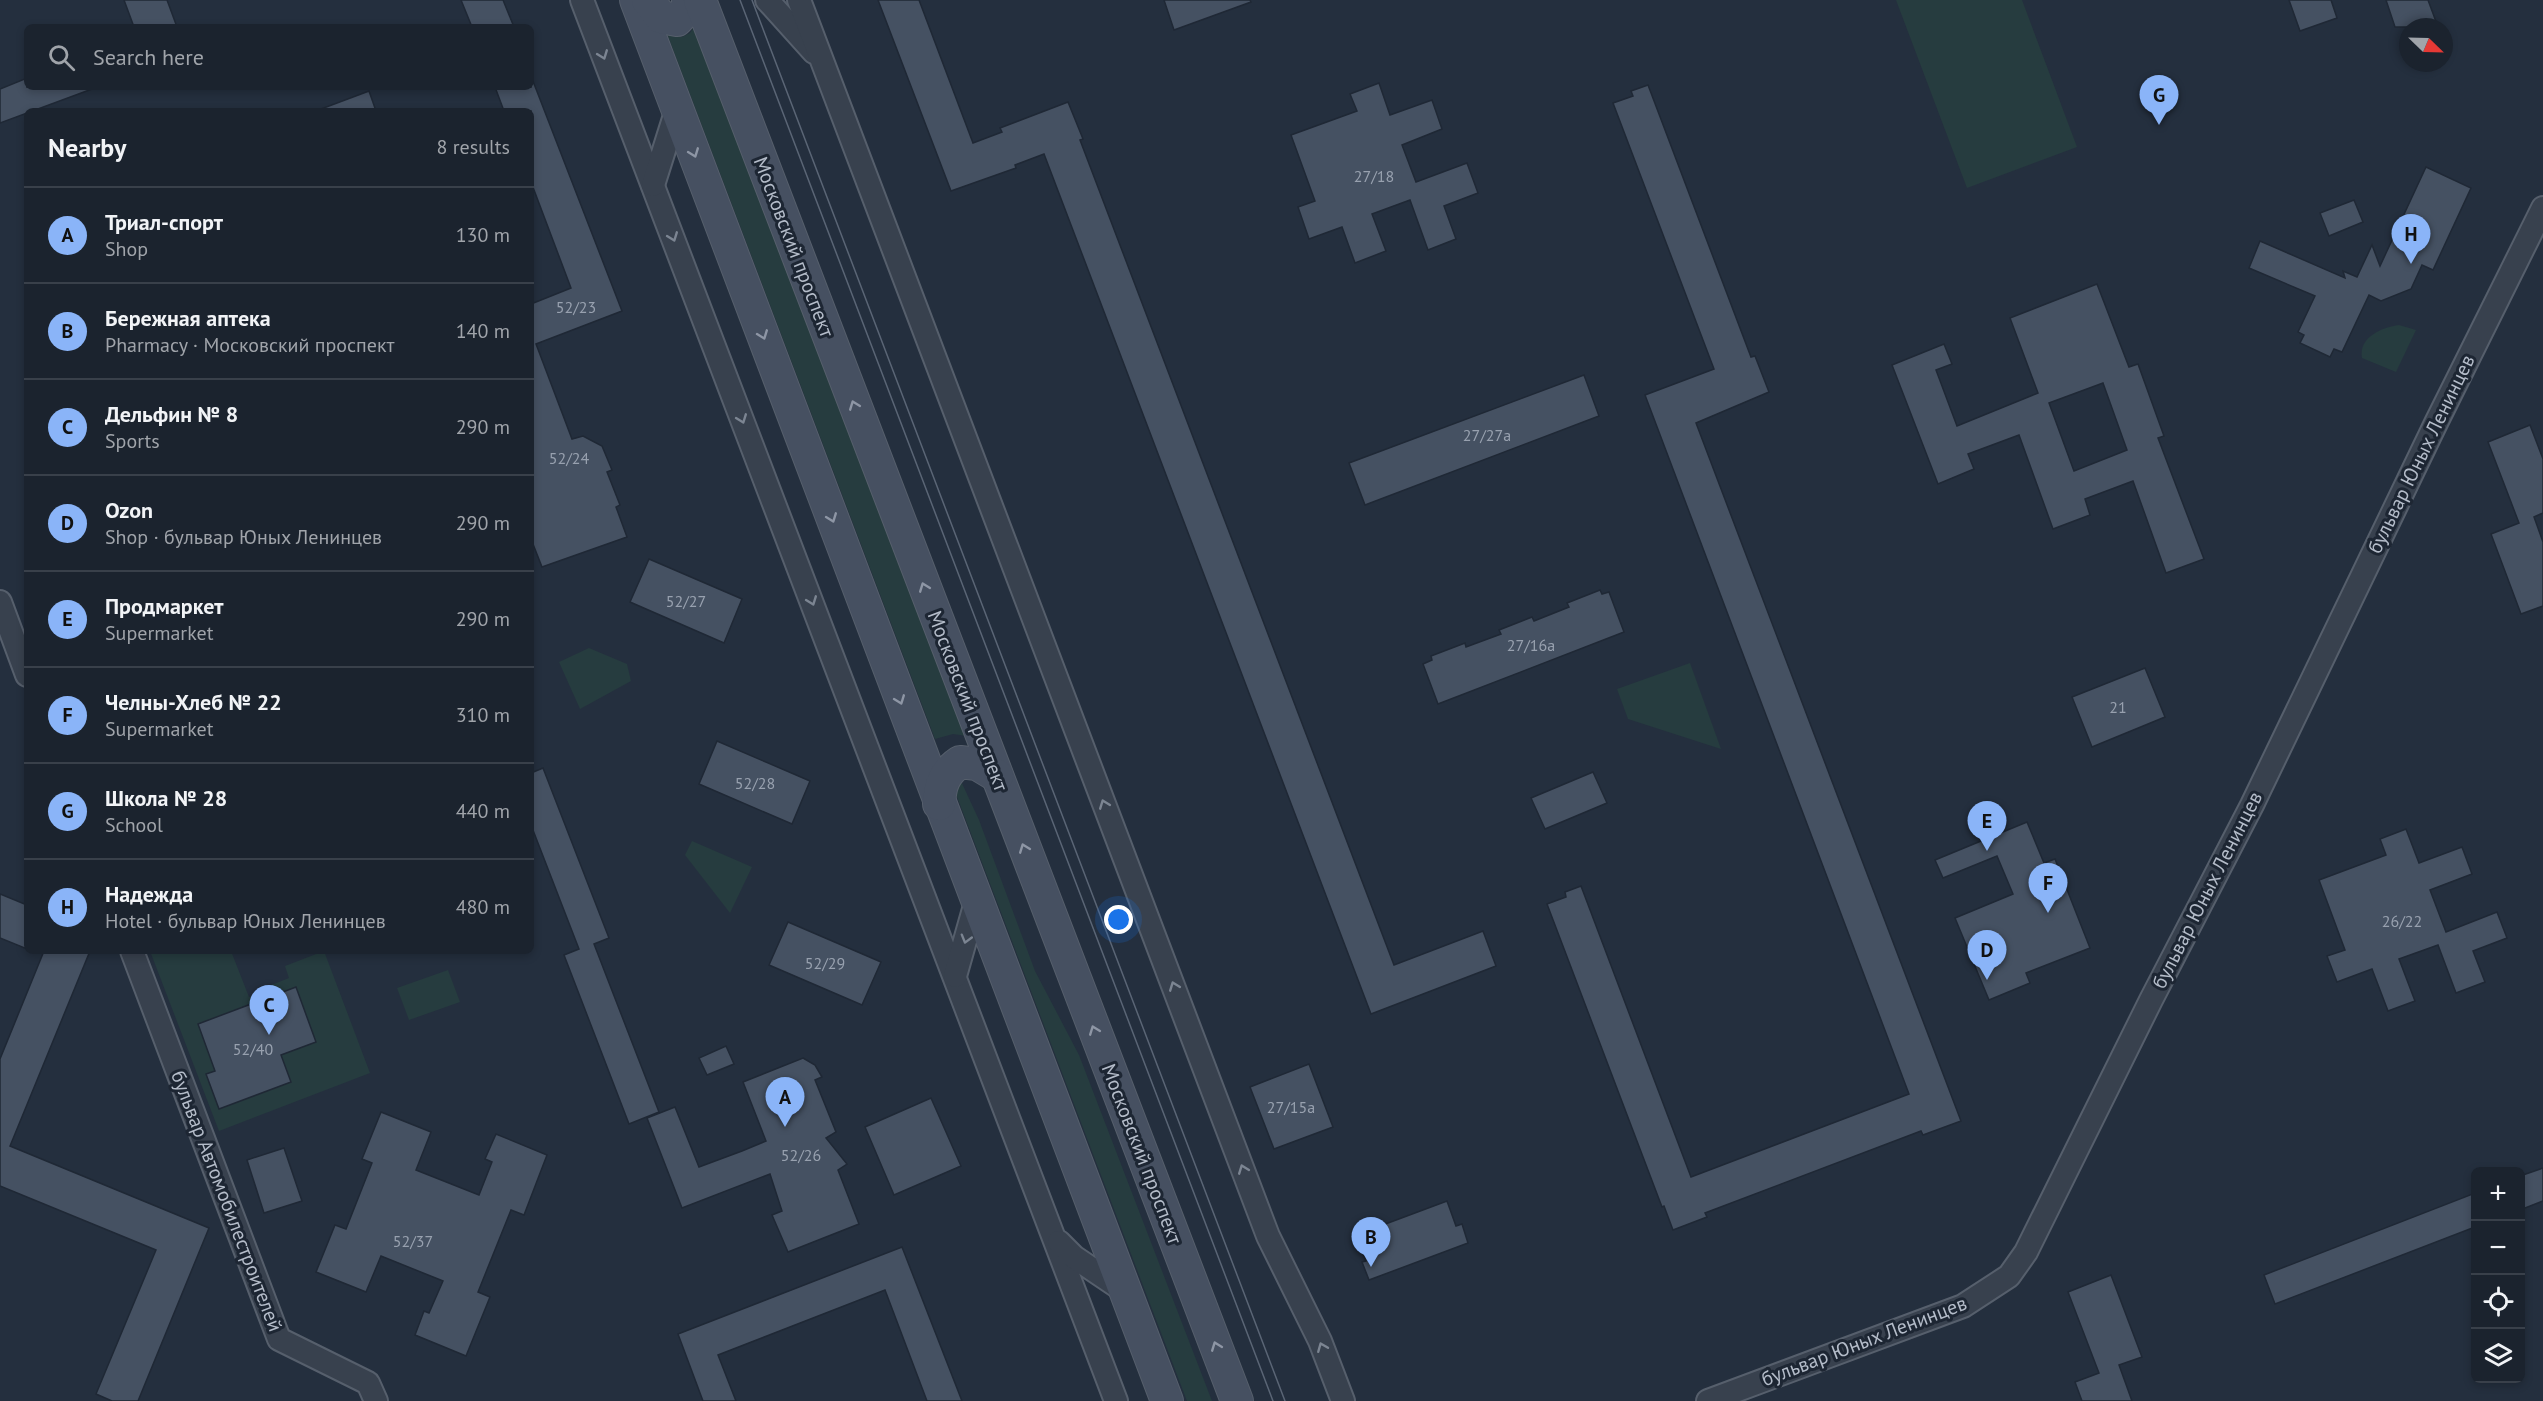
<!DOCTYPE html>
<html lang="en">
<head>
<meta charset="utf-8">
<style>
	body { margin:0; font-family:"PT Sans",sans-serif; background:#282f3a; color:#f1f3f6 }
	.controls { position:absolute; right:18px; bottom:18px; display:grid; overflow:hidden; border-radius:9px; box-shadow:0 3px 9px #0003 }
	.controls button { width:54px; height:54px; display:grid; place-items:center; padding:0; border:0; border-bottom:2px solid #39404a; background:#1b232e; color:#f1f3f6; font:30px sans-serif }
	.compass { position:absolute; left:2399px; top:18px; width:54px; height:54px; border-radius:50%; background:#1b232e; box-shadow:0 3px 9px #0003; rotate:113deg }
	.you { position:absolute; left:1119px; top:920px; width:21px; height:21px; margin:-15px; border:4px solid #fff; border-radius:50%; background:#1a73e8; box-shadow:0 0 0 9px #1a73e833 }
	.badge { display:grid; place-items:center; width:39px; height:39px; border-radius:50%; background:#8ab4f8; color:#111; font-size:20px; font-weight:700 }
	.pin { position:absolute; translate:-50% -50px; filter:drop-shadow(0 2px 3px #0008) }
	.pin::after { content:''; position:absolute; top:32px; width:21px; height:18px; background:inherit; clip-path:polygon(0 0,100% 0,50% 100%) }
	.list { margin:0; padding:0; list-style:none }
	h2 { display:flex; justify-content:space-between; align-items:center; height:78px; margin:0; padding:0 24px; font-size:26px }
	h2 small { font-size:20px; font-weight:400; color:#a0a4aa }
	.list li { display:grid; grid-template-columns:39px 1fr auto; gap:18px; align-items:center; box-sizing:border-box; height:96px; padding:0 24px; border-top:2px solid #39404a }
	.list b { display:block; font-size:22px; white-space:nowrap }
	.list p { margin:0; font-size:20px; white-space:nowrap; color:#a0a4aa }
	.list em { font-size:20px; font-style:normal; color:#a0a4aa }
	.icon { flex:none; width:33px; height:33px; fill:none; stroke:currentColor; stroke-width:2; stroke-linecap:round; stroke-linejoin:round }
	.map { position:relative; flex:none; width:2543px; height:1401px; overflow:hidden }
	.search { position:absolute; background:#1b232e; box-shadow:0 3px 9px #0003; left:24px; top:24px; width:510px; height:66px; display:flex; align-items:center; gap:15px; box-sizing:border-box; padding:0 21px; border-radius:9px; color:#a0a4aa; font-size:22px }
	.panel { position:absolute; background:#1b232e; box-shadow:0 3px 9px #0003; left:24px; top:108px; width:510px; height:846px; border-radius:9px }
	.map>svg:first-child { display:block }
</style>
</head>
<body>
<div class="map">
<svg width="2543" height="1401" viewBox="0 0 2543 1401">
	<rect width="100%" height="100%" fill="#242f3e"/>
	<g fill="#263c3f">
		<polygon points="1896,0 2022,0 2077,147 1967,188"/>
		<polygon points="694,27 967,736 953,734 935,739 666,31 682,37 690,33"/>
		<path d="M 2399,325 L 2416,330 L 2396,372 L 2362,358 C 2358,337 2383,327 2399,325 Z"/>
		<polygon points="589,648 627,664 631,681 580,709 559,662"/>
		<polygon points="1690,663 1721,749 1628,719 1617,689"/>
		<polygon points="960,779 979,820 1035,971 1079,1055 1212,1401 1187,1401 951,781"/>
		<polygon points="692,841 752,867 730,913 685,855"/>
		<polygon points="150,951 231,951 249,997 257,994 256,991 289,978 285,966 324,951 370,1073 219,1131"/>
		<polygon points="448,970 460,1002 409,1020 397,988"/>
	</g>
	<g fill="#455162" stroke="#1f2835" stroke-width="1.5" fill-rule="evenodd">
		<polygon points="124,0 167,0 177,27 134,27"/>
		<polygon points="461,0 503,0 514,27 472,27"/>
		<polygon points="878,0 919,0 973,143 1002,132 1000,128 1068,102 1083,139 1080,140 1394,965 1483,931 1496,966 1371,1014 1044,154 1015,165 1016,168 951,191"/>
		<polygon points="1164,0 1250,0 1251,2 1174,30"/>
		<polygon points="2289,0 2331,0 2337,18 2300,31"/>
		<polygon points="2386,0 2428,0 2438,27 2395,27"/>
		<polygon points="531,76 622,311 536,344 572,439 583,436 602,446 612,470 607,472 620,505 616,507 627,537 542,567 531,539 531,304 571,288 531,182 531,111 504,111 495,87 531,87"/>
		<polygon points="27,78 27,87 92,89 0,123 0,89"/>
		<polygon points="1379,83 1390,115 1432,100 1442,129 1402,145 1416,182 1467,163 1478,193 1444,206 1456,239 1428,250 1410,200 1372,214 1386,251 1355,263 1342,227 1309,239 1298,207 1315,201 1291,135 1357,111 1350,94"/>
		<polygon points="1648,85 1751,357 1755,356 1769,392 1696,423 1961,1121 1923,1135 1921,1131 1705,1213 1707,1217 1673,1230 1664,1206 1662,1207 1547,904 1566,897 1565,892 1581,886 1691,1177 1909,1094 1645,395 1714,369 1613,103 1633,96 1631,91"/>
		<polygon points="369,91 376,111 321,111 321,109"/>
		<polygon points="2426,167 2471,188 2433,270 2422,265 2411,289 2381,301 2369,295 2342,352 2334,349 2330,357 2300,343 2304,335 2298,332 2315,296 2249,268 2260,241 2345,278 2343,271 2357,277 2372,245 2380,266"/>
		<polygon points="2354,200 2363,222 2329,236 2320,213"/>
		<path d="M 2097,284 L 2129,367 L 2138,364 L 2164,436 L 2158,438 L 2204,559 L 2166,573 L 2133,481 L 2085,499 L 2090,515 L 2053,529 L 2019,435 L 1968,454 L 1974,469 L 1938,484 L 1892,365 L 1944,344 L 1952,364 L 1936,370 L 1957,426 L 2038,393 L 2010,318 ZM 2103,383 L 2127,450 L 2074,471 L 2049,403 Z"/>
		<polygon points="1584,375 1599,416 1365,505 1349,463"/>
		<polygon points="2530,425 2543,459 2543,513 2534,517 2543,542 2543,606 2521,614 2491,534 2519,523 2488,442"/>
		<polygon points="649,559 742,599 724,643 630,602"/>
		<polygon points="1600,590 1602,594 1609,592 1624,632 1438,704 1423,664 1432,660 1431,656 1465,643 1466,647 1501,634 1499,630 1532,617 1534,621 1569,607 1567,603"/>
		<polygon points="2145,668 2165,717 2092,747 2072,697"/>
		<polygon points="717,741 810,781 792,824 699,784"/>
		<polygon points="543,768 609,938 594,944 659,1112 629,1124 564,955 579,949 531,825 531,773"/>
		<polygon points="1593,772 1607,803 1545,829 1531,798"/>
		<polygon points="2027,822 2044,863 2055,859 2090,948 2026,973 2030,983 1989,1000 1955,918 2013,894 1997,856 1943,878 1935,860"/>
		<polygon points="2406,829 2419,863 2462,847 2472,874 2430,890 2446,932 2497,912 2507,938 2473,951 2485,982 2456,993 2438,945 2399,959 2415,1001 2388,1011 2372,969 2337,982 2327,956 2345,950 2319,880 2386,855 2380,839"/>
		<polygon points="0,894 27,905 27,949 0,938"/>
		<polygon points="788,922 881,962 862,1005 769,965"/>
		<polygon points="44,951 90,951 10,1146 209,1228 138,1401 112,1401 96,1394 156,1250 0,1186 0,1059"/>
		<polygon points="296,987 316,1042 281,1055 291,1082 219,1109 206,1074 215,1071 198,1024"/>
		<polygon points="726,1046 734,1064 707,1075 699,1058"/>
		<polygon points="803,1058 815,1065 822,1077 815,1080 836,1132 826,1138 847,1164 838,1170 859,1224 788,1252 772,1215 782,1211 770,1174 682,1208 647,1118 675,1107 699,1167 742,1151 766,1141 743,1082"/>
		<polygon points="1309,1064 1333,1127 1274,1149 1250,1087"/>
		<polygon points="931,1098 961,1166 894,1195 865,1127"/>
		<polygon points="381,1112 431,1132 416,1170 479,1195 492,1162 485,1159 496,1134 547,1155 524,1215 511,1210 478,1292 490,1297 466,1356 415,1335 424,1311 429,1313 443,1281 381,1256 366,1292 316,1272 335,1225 346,1229 372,1163 362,1159"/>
		<polygon points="284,1148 302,1201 264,1213 247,1160"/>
		<polygon points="2543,1168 2543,1201 2520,1210 2520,1176"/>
		<polygon points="2475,1193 2475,1227 2275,1304 2264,1275"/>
		<polygon points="1447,1201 1456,1226 1462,1224 1468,1243 1369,1280 1362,1262 1366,1261 1356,1235"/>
		<polygon points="902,1247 962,1401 927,1401 885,1290 718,1355 736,1401 703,1401 678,1334"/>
		<polygon points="2111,1275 2142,1357 2119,1365 2132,1401 2082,1401 2075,1382 2099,1373 2068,1292"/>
	</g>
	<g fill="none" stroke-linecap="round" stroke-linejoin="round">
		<defs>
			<g id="street">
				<polyline points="582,0 1116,1401"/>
				<polyline points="767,0 814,52"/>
				<polyline points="799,0 1268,1236 1320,1341 1343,1401"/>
				<polyline points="653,185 677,109"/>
				<polyline points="0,602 27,675"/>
				<polyline points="132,951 279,1339 368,1383 376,1401"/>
				<polyline points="955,976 976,902"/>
				<polyline points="1059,1242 1074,1257 1126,1292"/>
				<polyline points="1708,1401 1963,1306 2009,1276 2026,1252 2151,1000 2252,805 2436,423 2543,208"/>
			</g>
			<g id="secondary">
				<polyline points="636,0 1167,1401"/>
				<polyline points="648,0 661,17 677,20 689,7 688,0"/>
				<polyline points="700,0 1237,1401"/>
				<path d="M 939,804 C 940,785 944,773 960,762 L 977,764 L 997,776"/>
			</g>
		</defs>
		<use href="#street" stroke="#565f6c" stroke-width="26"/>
		<use href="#secondary" stroke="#565f6c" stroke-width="34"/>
		<use href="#street" stroke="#38414e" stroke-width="22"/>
		<use href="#secondary" stroke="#465061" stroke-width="32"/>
		<g stroke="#5a6575" stroke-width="1.5">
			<polyline points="740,0 1273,1401"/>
			<polyline points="752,0 1285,1401"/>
		</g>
	</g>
	<defs><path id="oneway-chevron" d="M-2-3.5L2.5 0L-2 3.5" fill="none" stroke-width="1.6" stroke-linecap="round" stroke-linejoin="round" transform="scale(1.5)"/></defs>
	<g stroke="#7c8592">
		<use href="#oneway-chevron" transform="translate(603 55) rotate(69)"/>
		<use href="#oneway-chevron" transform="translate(673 237) rotate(69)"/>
		<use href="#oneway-chevron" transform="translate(742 419) rotate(69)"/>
		<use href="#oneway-chevron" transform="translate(812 601) rotate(69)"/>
		<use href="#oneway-chevron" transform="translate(1104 804) rotate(-111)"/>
		<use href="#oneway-chevron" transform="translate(966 939) rotate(106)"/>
		<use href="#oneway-chevron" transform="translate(1174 986) rotate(-111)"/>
		<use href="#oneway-chevron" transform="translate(1243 1169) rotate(-111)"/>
		<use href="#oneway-chevron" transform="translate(1322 1347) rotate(-112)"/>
	</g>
	<g stroke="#8e96a5">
		<use href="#oneway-chevron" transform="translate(694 153) rotate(69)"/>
		<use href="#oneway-chevron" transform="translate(763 335) rotate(69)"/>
		<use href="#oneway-chevron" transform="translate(854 405) rotate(-111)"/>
		<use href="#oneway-chevron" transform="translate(832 518) rotate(69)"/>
		<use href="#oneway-chevron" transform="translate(924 587) rotate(-111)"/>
		<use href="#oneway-chevron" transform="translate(900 700) rotate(69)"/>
		<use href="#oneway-chevron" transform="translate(1024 848) rotate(-111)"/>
		<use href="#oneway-chevron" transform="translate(1094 1030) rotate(-111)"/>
		<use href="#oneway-chevron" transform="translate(1216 1346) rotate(-111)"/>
	</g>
	<g text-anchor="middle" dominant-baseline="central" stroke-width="6" stroke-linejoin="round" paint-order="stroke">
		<g font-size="16" fill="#98a1af">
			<text x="1374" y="176">27/18</text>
			<text x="576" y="307">52/23</text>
			<text x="1487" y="435">27/27а</text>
			<text x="569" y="458">52/24</text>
			<text x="686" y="601">52/27</text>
			<text x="1531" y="645">27/16а</text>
			<text x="2118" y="707">21</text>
			<text x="755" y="783">52/28</text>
			<text x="2402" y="921">26/22</text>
			<text x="825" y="963">52/29</text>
			<text x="253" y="1049">52/40</text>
			<text x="1291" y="1107">27/15а</text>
			<text x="801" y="1155">52/26</text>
			<text x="413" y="1241">52/37</text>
		</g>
		<g font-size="20" fill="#b4bcc9" stroke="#1d2633">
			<text transform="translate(794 247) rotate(69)">Московский проспект</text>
			<text transform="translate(2421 454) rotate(-64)">бульвар Юных Ленинцев</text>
			<text transform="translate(968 701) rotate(69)">Московский проспект</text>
			<text transform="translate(2207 890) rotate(-63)">бульвар Юных Ленинцев</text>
			<text transform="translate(1142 1154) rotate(69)">Московский проспект</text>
			<text transform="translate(227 1201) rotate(69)">бульвар Автомобилестроителей</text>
			<text transform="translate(1864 1341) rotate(-21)">бульвар Юных Ленинцев</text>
		</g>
	</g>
</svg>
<div class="controls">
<button>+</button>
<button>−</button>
<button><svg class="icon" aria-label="locate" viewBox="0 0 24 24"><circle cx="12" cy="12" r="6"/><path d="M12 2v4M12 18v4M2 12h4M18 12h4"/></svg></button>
<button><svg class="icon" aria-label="layers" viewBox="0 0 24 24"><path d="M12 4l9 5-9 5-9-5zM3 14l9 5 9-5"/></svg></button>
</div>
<svg class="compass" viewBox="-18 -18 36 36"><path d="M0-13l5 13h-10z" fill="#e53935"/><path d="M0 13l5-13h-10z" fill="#a0a4aa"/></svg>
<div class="you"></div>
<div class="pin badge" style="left:785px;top:1127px">A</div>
<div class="pin badge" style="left:1371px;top:1267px">B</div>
<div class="pin badge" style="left:269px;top:1035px">C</div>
<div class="pin badge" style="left:1987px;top:980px">D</div>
<div class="pin badge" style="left:1987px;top:851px">E</div>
<div class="pin badge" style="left:2048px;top:913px">F</div>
<div class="pin badge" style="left:2159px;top:125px">G</div>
<div class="pin badge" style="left:2411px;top:264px">H</div>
<div class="search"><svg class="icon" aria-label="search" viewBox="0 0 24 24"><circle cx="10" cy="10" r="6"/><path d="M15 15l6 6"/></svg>Search here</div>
<section class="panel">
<h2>Nearby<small>8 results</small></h2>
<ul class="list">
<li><span class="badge">A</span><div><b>Триал-спорт</b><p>Shop</p></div><em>130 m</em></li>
<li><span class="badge">B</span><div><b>Бережная аптека</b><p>Pharmacy · Московский проспект</p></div><em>140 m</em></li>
<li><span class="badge">C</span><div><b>Дельфин № 8</b><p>Sports</p></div><em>290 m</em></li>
<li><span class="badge">D</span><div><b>Ozon</b><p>Shop · бульвар Юных Ленинцев</p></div><em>290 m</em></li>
<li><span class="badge">E</span><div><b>Продмаркет</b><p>Supermarket</p></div><em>290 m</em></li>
<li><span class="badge">F</span><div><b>Челны-Хлеб № 22</b><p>Supermarket</p></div><em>310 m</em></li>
<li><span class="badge">G</span><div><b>Школа № 28</b><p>School</p></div><em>440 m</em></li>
<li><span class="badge">H</span><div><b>Надежда</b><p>Hotel · бульвар Юных Ленинцев</p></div><em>480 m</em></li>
</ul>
</section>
</div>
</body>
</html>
